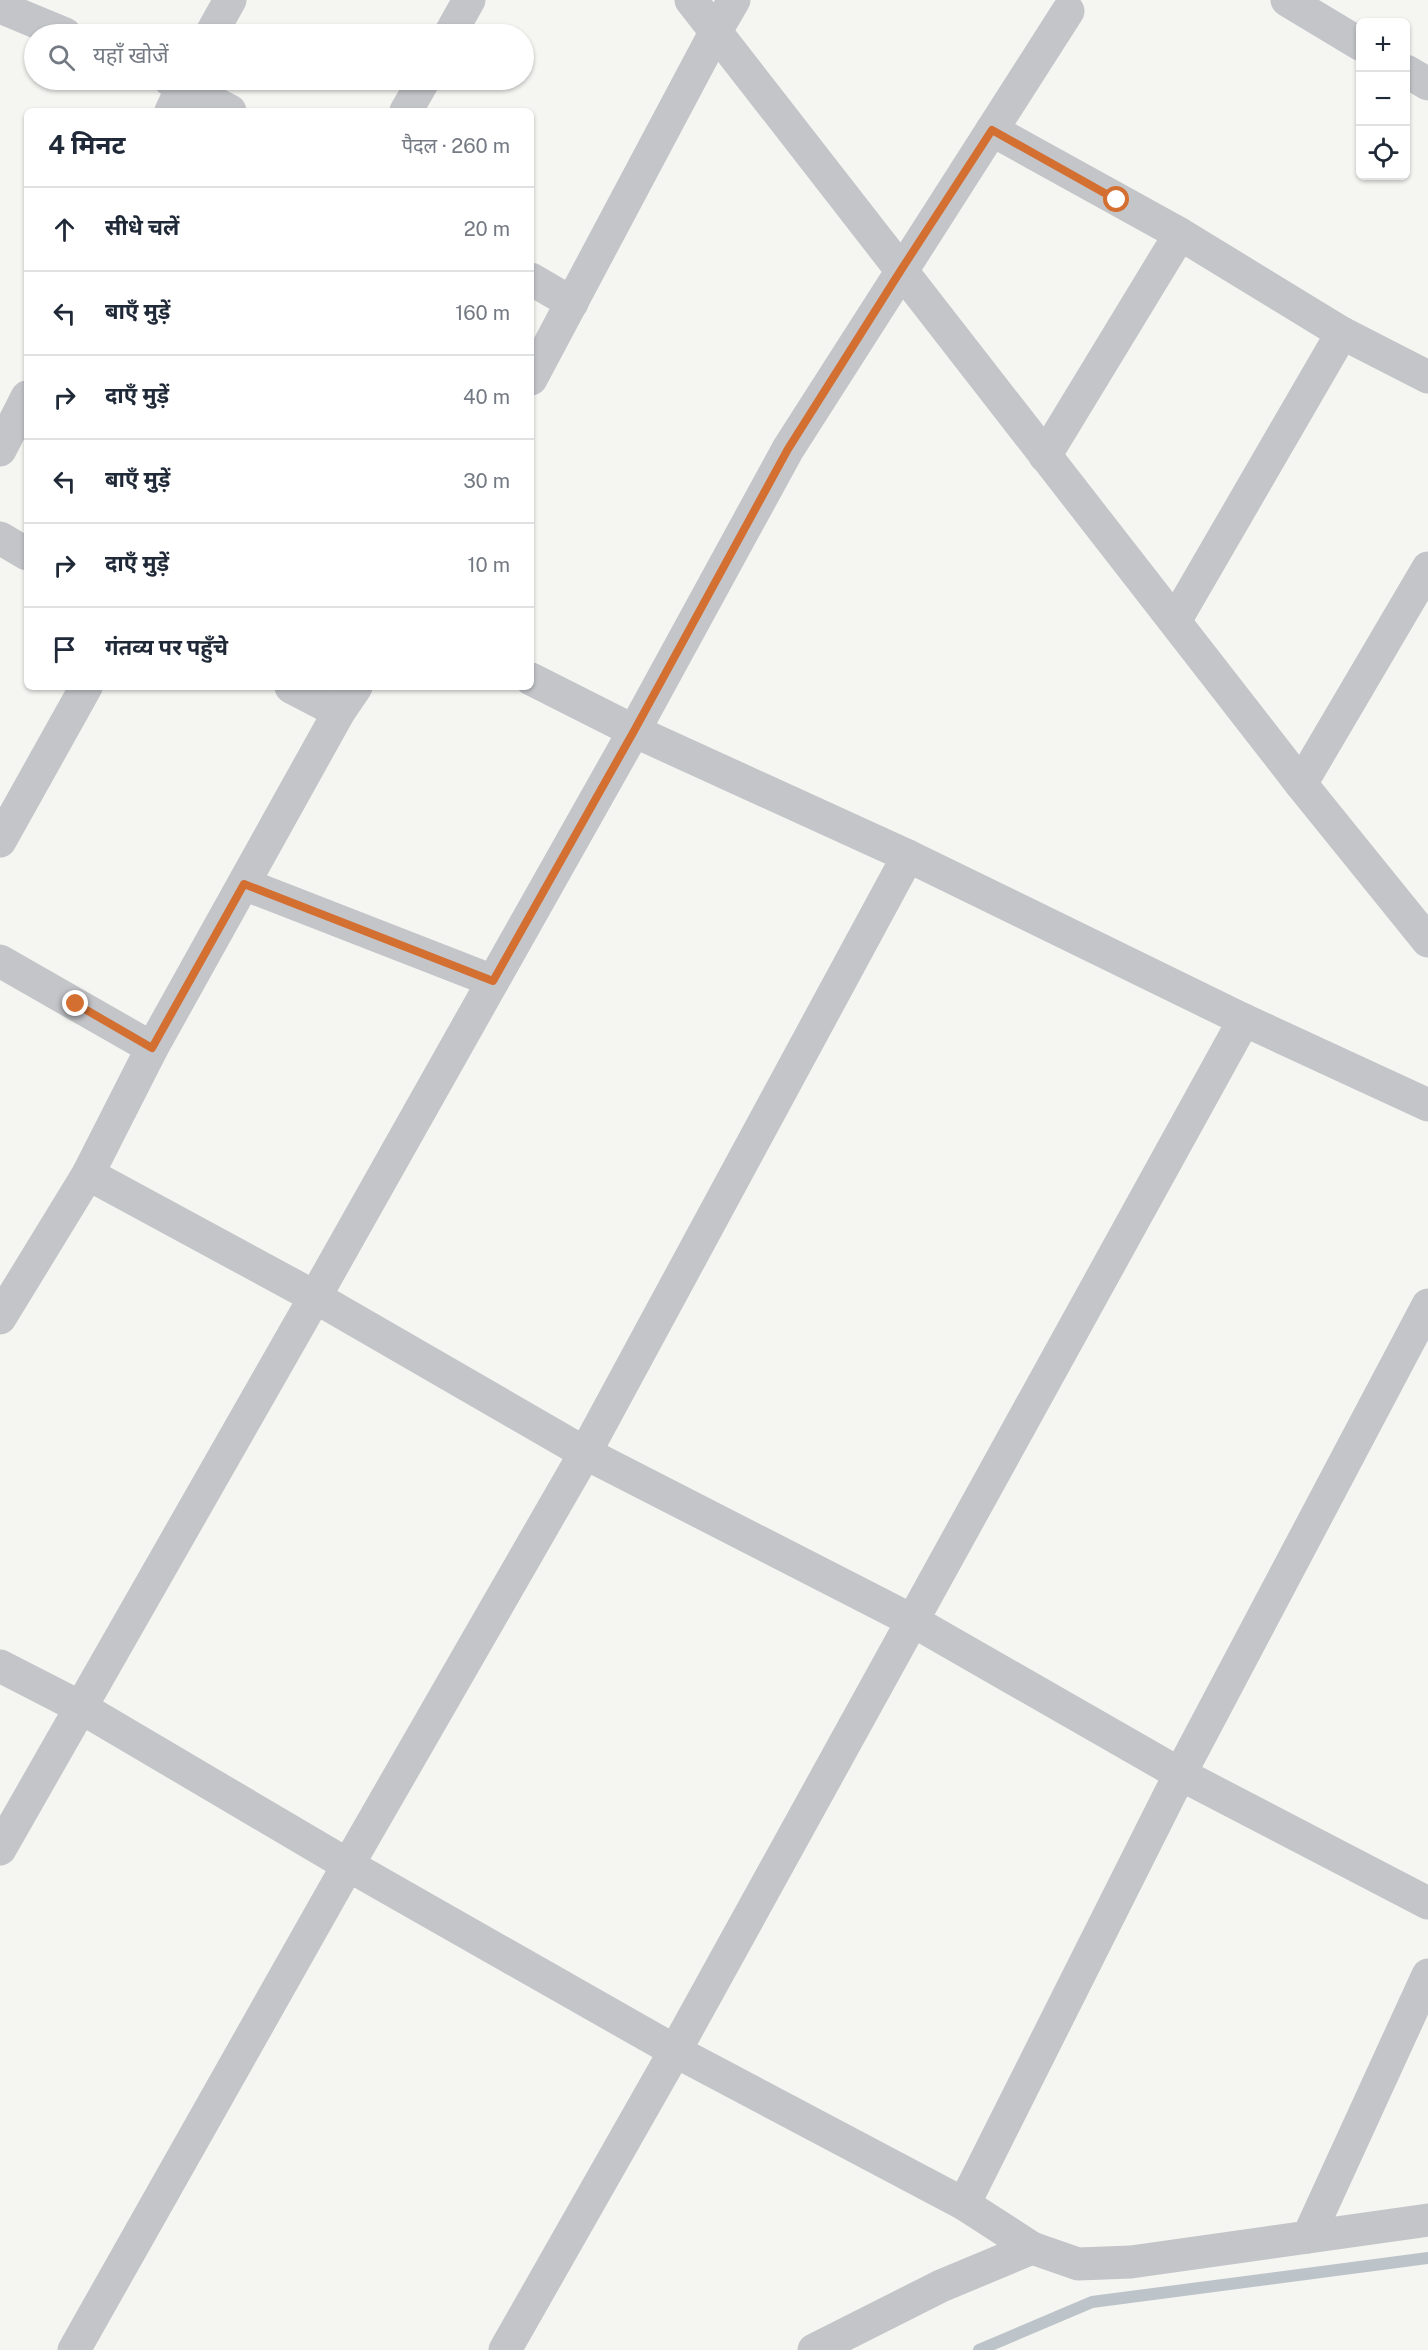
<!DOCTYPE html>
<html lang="hi">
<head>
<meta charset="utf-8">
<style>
	body { margin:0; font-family:"Public Sans","Noto Sans Devanagari",sans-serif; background:#f6f6f7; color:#1f2937 }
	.controls { position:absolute; right:18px; top:18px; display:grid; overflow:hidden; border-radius:9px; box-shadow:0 2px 4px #0004 }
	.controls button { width:54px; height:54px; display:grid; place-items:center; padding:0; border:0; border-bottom:2px solid #e0e1e3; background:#fff; color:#1f2937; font:30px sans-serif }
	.stop { position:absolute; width:18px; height:18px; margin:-14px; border:4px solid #d46f32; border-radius:50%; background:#fff }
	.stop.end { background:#d46f32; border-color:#fff; box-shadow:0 2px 6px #0008 }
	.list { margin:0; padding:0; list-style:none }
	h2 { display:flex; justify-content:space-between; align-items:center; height:78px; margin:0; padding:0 24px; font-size:26px }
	h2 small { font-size:20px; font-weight:400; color:#747a83 }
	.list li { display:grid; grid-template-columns:39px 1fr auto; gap:18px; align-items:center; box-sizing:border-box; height:84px; padding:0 24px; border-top:2px solid #e0e1e3 }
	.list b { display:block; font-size:22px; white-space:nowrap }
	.list em { font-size:20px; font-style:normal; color:#747a83 }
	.icon { flex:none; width:33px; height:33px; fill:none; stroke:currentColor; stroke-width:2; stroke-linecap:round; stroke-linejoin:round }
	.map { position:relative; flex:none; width:1428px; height:2350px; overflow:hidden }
	.search { position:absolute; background:#fff; box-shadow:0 2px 4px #0004; left:24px; top:24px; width:510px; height:66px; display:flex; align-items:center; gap:15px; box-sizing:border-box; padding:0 21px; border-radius:33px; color:#747a83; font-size:22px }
	.panel { position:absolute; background:#fff; box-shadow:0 2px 4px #0004; left:24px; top:108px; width:510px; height:582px; border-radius:9px }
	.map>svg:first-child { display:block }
</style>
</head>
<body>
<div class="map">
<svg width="1428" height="2350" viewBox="0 0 1428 2350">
	<rect width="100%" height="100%" fill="#f5f5f2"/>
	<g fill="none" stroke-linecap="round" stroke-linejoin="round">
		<polyline stroke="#bcc4c9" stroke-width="12" points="979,2350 1092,2302 1428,2258"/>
		<g stroke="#c3c5c9" stroke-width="33">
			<polyline points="691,0 1301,784 1428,941"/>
			<polyline points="1287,0 1360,44"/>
			<polyline points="0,7 65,34"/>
			<polyline points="211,34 230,0"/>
			<polyline points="450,34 469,0"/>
			<polyline points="1406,71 1428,84"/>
			<polyline points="170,80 230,111"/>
			<polyline points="171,111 186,80"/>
			<polyline points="406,111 424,80"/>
			<polyline points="992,130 1180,234 1342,333 1428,377"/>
			<polyline points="531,279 572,303"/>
			<polyline points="531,379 716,31 734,0"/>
			<polyline points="0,450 27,397"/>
			<polyline points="1045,456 1180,234"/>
			<polyline points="0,538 27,554"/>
			<polyline points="1175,621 1342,333"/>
			<polyline points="531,679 634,731 908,856 1244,1020 1428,1105"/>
			<polyline points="291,687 339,712"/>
			<polyline points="1301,784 1428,568"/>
			<polyline points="0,841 86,687"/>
			<polyline points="244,884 493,981"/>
			<polyline points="0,961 152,1048"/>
			<polyline points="88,1174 315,1297 585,1453 913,1621 1180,1774 1428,1903"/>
			<polyline points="0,1318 88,1174 152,1048 339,712 356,687"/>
			<polyline points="0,1666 80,1707 348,1865 675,2051 964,2204 1180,1774 1428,1305"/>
			<polyline points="0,1849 315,1297 634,731 788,449 1068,11"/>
			<polyline points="964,2204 1032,2248 1078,2264 1131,2262 1428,2220"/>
			<polyline points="1308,2237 1428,1975"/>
			<polyline points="74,2350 348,1865 585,1453 908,856"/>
			<polyline points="505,2350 675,2051 1244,1020"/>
			<polyline points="814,2350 941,2286 1032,2248"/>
		</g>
	</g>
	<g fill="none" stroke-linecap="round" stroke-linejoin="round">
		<polyline stroke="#d46f32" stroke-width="8" points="76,1004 152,1048 244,884 493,981 634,731 788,449 901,270 992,130 1117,200"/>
	</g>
</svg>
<div class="controls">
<button>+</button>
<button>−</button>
<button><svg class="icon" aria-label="locate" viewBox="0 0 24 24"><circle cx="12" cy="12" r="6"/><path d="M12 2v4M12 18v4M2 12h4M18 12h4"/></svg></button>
</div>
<div class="stop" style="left:1117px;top:200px"></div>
<div class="stop end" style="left:76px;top:1004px"></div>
<div class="search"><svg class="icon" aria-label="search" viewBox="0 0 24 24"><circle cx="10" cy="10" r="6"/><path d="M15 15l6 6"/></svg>यहाँ खोजें</div>
<section class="panel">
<h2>4 मिनट<small>पैदल · 260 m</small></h2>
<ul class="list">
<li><svg class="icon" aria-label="ahead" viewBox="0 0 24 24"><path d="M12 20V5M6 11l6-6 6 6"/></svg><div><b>सीधे चलें</b></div><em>20 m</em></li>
<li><svg class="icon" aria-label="left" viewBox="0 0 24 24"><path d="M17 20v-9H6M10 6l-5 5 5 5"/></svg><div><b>बाएँ मुड़ें</b></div><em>160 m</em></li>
<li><svg class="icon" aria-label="right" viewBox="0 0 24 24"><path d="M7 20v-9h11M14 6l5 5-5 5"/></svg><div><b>दाएँ मुड़ें</b></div><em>40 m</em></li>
<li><svg class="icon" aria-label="left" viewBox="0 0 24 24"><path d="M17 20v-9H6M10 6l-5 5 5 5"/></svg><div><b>बाएँ मुड़ें</b></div><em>30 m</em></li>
<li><svg class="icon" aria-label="right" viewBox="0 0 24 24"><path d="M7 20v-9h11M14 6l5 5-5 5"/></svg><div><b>दाएँ मुड़ें</b></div><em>10 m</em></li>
<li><svg class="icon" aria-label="arrive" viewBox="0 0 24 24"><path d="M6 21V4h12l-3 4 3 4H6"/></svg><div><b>गंतव्य पर पहुँचे</b></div></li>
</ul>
</section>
</div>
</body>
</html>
